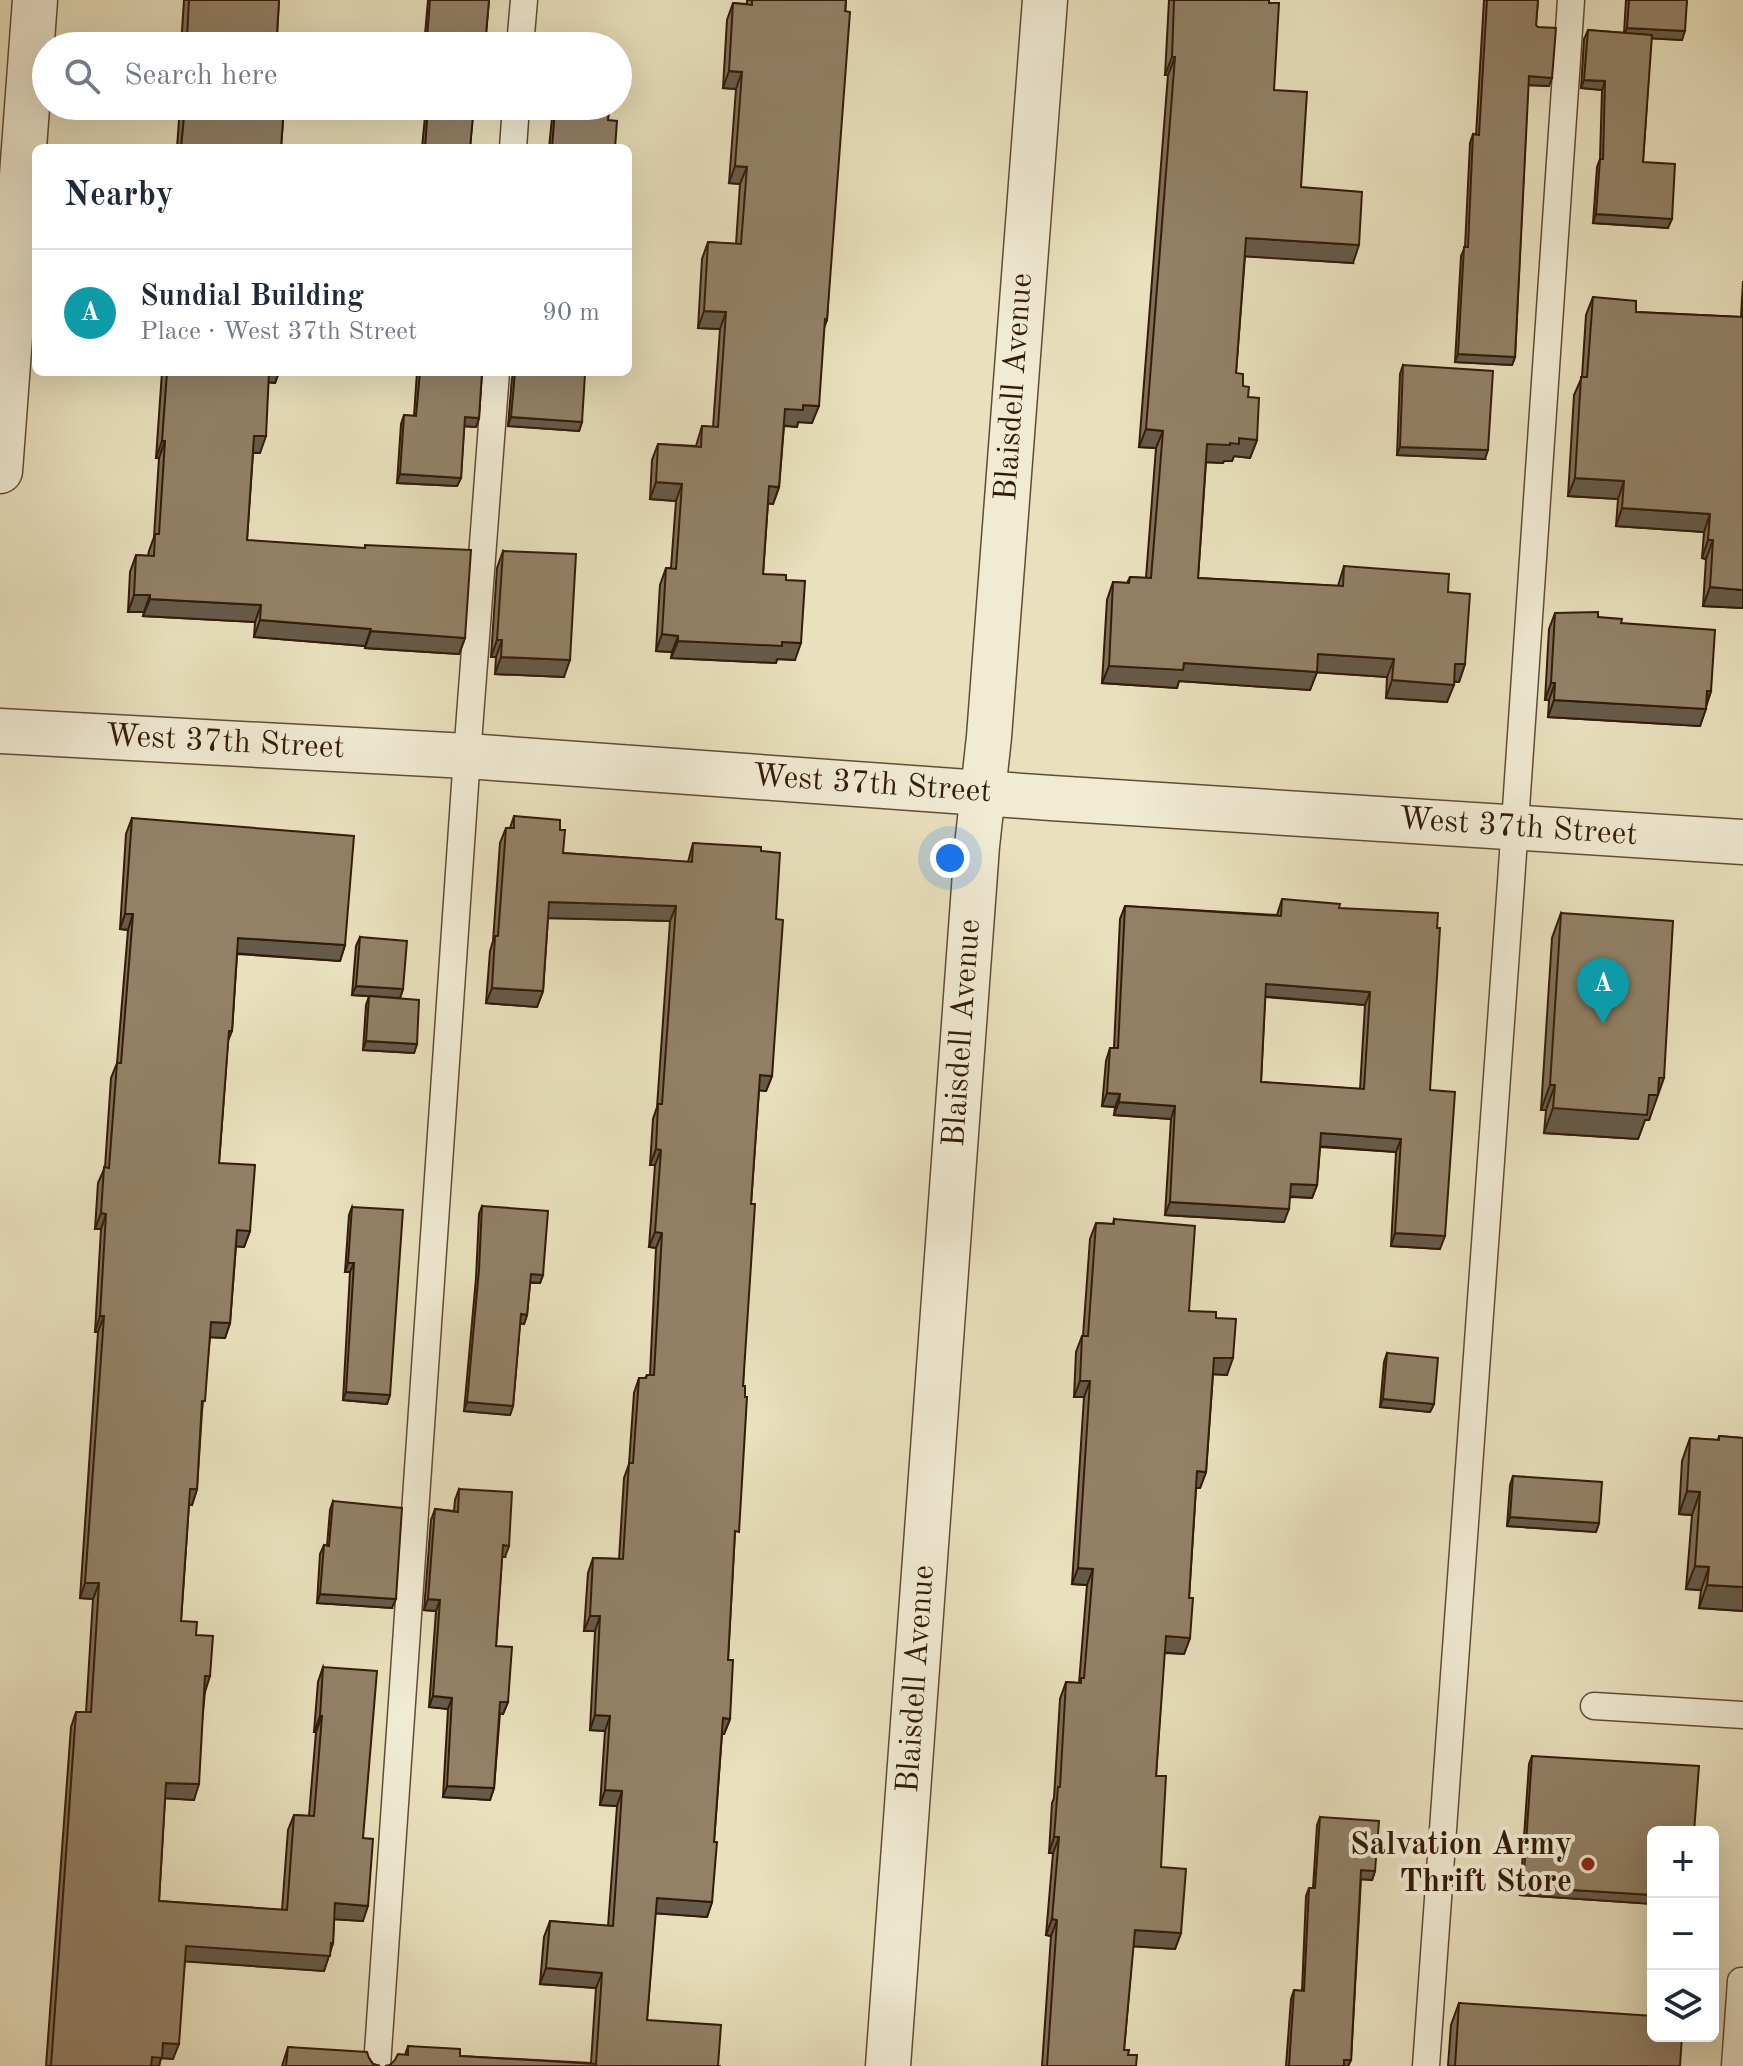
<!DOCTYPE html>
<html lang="en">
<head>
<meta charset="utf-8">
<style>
	body { margin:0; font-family:"Old Standard TT",serif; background:#f6f6f7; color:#1f2937 }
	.controls { position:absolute; right:24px; bottom:24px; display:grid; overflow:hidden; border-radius:12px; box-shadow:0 8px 32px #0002 }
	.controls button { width:72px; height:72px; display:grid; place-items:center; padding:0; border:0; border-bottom:2px solid #e0e1e3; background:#fff; color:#1f2937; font:40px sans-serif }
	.you { position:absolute; left:950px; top:858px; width:28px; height:28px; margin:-20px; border:6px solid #fff; border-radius:50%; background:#1a73e8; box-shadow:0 0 0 12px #1a73e833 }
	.badge { display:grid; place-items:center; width:52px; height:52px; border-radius:50%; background:#8f2418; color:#fff; font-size:26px; font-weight:700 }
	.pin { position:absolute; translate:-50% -66px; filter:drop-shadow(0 2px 4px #0008) }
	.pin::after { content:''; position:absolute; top:42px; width:28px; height:24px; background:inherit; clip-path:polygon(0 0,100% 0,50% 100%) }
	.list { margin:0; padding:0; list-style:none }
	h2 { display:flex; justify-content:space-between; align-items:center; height:104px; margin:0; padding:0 32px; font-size:34px }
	h2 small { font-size:26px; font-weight:400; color:#747a83 }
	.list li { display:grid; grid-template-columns:52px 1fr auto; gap:24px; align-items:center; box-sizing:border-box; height:128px; padding:0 32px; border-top:2px solid #e0e1e3 }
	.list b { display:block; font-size:30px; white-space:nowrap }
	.list p { margin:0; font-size:26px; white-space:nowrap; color:#747a83 }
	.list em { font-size:26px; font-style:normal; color:#747a83 }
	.icon { flex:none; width:44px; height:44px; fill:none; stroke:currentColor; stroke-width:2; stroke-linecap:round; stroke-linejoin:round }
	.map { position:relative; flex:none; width:1743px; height:2066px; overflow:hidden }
	.search { position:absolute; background:#fff; box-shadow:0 8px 32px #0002; left:32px; top:32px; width:600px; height:88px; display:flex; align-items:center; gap:20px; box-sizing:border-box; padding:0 28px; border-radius:44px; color:#747a83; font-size:30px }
	.panel { position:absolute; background:#fff; box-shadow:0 8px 32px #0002; left:32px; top:144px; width:600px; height:232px; border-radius:12px }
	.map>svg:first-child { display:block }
</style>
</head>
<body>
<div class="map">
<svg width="1743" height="2066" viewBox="0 0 1743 2066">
	<rect width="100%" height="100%" fill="#e9e0bd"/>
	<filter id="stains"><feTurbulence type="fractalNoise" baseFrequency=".0025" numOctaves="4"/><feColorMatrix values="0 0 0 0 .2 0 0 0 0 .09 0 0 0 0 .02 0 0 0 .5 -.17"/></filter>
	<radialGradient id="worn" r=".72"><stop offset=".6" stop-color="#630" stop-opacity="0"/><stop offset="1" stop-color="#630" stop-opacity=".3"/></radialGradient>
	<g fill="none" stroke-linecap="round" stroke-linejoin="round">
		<defs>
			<g id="service">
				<polyline points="520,46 524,0"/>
				<polyline points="513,148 516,106"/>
				<polyline points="1594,1706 1743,1715"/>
				<polyline points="377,2066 467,756 496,372"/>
				<polyline points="1426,2066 1511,882 1571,0"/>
				<polyline points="1735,2066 1741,1981 1743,1981"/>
			</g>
			<g id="minor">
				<polyline points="0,471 35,0"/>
				<polyline points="0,731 467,756 1051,798 1743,842"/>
				<polyline points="888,2066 977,846 989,737 1045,0"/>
			</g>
		</defs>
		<use href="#service" stroke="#604c36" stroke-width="29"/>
		<use href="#minor" stroke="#604c36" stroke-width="47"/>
		<use href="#service" stroke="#f1ebd4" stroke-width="26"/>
		<use href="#minor" stroke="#f1ebd4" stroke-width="44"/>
	</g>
	<g fill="#7e6f59" stroke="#331b09" stroke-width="2" fill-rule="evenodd">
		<polygon points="184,0 279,0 277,35 288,46 181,46"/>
		<polygon points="428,0 489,0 485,46 424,46"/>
		<polygon points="747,0 846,0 827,320 824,328 812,423 798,422 797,427 784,426 779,487 773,504 768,503 763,574 786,580 795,660 777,659 776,663 671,658 672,652 656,651 660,585 666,568 671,568 676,501 650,499 652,460 658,444 696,446 702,426 713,427 720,329 698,328 702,259 708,242 736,244 740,184 729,183 736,89 723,88 727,20 733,3 747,4"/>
		<polygon points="1169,0 1269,0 1274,90 1301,187 1353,263 1245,256 1236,373 1248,397 1257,440 1250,458 1234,456 1232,461 1224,461 1223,463 1206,462 1198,578 1338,586 1344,566 1448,592 1465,664 1459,682 1454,682 1447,702 1386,698 1387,677 1317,672 1310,690 1179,681 1177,688 1102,683 1107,600 1113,582 1127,583 1130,577 1146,578 1156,448 1139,447 1168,75 1165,75"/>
		<polygon points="1484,0 1538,0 1536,25 1549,86 1528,85 1515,357 1512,365 1455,362 1461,256 1465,247 1470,143 1473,134 1476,135"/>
		<polygon points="1626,0 1687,0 1682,40 1651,38 1643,162 1668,228 1593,223 1597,167 1600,159 1602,90 1581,88 1584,39 1588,30 1624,33"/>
		<polygon points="180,106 284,106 281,148 177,148"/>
		<polygon points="426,106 502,106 499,114 473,111 470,148 422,148"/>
		<polygon points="531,106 609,106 608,120 615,148 549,148 552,118 531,116"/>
		<polygon points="1743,281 1743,608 1703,606 1706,559 1702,558 1704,532 1616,526 1618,499 1568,496 1574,395 1582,377 1586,315 1593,297 1636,312 1741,317"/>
		<polygon points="1403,365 1485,459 1397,455 1400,374"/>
		<polygon points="162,372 279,372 275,383 268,382 260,453 253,453 247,540 465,638 459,654 365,648 365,646 254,637 255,622 143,616 144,612 128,612 130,572 136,555 148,556 149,551 154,537 159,458 156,458"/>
		<polygon points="417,372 482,372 479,418 476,427 464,426 461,478 457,486 397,483 401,424 404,415 414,416"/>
		<polygon points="514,372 551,372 582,422 579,431 508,426 512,378"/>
		<polygon points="503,551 564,677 495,674 496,657 491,657 497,568"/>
		<polygon points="1555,613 1598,617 1621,623 1711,691 1700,726 1548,717 1549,700 1545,700 1549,629"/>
		<polygon points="514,816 560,830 563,853 688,862 693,843 761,851 776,919 772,1076 766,1091 759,1090 751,1204 743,1386 728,1660 730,1719 724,1734 722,1734 714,1842 712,1902 707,1917 655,1913 647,2020 718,2066 390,2065 405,2055 408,2046 460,2056 591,2063 596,1988 540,1984 544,1937 550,1921 608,1926 617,1806 600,1805 605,1731 590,1730 595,1631 584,1631 588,1573 593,1558 619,1559 624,1478 629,1464 634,1393 639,1378 645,1378 647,1375 650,1375 656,1248 649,1247 655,1165 650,1165 653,1119 657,1107 670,921 548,918 543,991 537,1007 486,1003 490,951 493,941 500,843 506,828 510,828"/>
		<polygon points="132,818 345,945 340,961 237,954 232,1031 228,1041 219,1163 250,1231 244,1247 236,1246 230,1323 225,1338 210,1337 202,1411 197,1489 192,1505 189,1504 181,1621 196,1635 205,1692 194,1800 165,1798 159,1901 282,1910 288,1830 294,1815 309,1816 316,1732 314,1732 318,1682 323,1667 363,1838 363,1921 334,1919 333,1943 324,1971 185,1961 173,2059 161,2058 159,2066 46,2066 71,1727 76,1712 86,1712 93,1599 80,1598 98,1332 95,1332 101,1229 95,1229 98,1183 105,1167 111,1078 117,1063 128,930 120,929 126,834"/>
		<path d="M 1282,899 L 1339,908 L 1430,1090 L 1440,1249 L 1391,1246 L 1396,1152 L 1320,1147 L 1317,1185 L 1312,1198 L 1290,1197 L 1284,1222 L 1165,1215 L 1171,1119 L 1114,1115 L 1115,1107 L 1102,1106 L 1106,1061 L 1110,1048 L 1114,1048 L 1120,919 L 1125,906 L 1277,915 ZM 1265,997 L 1365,1005 L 1360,1089 L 1261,1082 Z"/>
		<polygon points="1561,913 1658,1092 1649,1120 1645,1120 1638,1139 1544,1133 1546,1110 1541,1110 1552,938"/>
		<polygon points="360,937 403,989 400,998 352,995 356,946"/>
		<polygon points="369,996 417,1044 414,1053 363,1050 366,1005"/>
		<polygon points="482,1206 543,1275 540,1283 530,1283 527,1315 524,1324 520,1323 513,1406 510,1415 464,1411 476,1278 479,1214"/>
		<polygon points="352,1207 390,1395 387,1404 343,1400 350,1272 345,1272 349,1215"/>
		<polygon points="1114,1219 1189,1311 1216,1318 1227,1375 1213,1374 1206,1472 1200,1488 1196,1488 1189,1598 1190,1638 1184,1654 1164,1653 1156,1776 1161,1867 1181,1933 1175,1949 1133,1946 1124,2050 1136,2066 1042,2066 1051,1936 1046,1935 1053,1853 1049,1853 1052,1803 1054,1798 1060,1699 1066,1682 1079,1683 1087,1585 1072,1584 1084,1397 1074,1397 1076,1352 1082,1336 1083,1336 1090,1239 1096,1223 1113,1224"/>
		<polygon points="1387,1353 1434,1404 1430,1412 1380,1407 1384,1362"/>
		<polygon points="1719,1436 1743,1438 1743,1611 1699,1608 1701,1590 1686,1589 1692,1515 1679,1514 1682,1461 1690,1438 1718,1440"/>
		<polygon points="1513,1476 1599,1523 1596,1532 1507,1526 1510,1485"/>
		<polygon points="459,1489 505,1557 502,1557 496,1646 508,1702 503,1714 500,1713 494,1788 490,1800 443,1797 448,1709 429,1707 436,1611 424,1610 431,1520 435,1509 454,1511 455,1500"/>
		<polygon points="333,1501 392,1608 317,1603 320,1554 324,1545 327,1546 330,1510"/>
		<polygon points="1532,1756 1653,1832 1653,1904 1520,1895 1529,1764"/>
		<polygon points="1320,1817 1375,1871 1372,1880 1361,1879 1351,2060 1348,2066 1286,2066 1291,1999 1294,1990 1302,1991 1306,1896 1309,1888 1313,1888 1317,1825"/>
		<polygon points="1459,2003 1680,2066 1448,2066 1451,2025"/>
		<polygon points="288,2047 369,2058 373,2064 380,2066 282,2066"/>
	</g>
	<g fill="#665a48" stroke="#331b09" stroke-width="2">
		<polygon points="1627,28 1685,31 1682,40 1624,37"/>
		<polygon points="427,38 434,38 431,46 424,46"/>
		<polygon points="1172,57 1175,57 1168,75 1165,75"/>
		<polygon points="729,71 742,72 736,89 723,88"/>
		<polygon points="1529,76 1552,78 1549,86 1526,85"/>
		<polygon points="1584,80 1605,81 1602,90 1581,88"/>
		<polygon points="473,106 502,106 499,114 471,111"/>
		<polygon points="534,108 555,109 552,118 531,116"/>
		<polygon points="735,166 747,167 740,184 729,183"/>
		<polygon points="1596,214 1672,219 1668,228 1593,223"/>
		<polygon points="1246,238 1359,245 1353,263 1239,256"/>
		<polygon points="704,311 726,312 720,329 698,328"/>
		<polygon points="1458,354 1515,357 1512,365 1455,362"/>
		<polygon points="267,372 279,372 275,383 263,382"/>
		<polygon points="803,405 819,406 812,423 798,422 797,427 779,425 785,409"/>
		<polygon points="465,417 479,418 476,427 462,426"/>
		<polygon points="511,417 582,422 579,431 508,426"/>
		<polygon points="1146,429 1163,431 1156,448 1139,447"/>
		<polygon points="254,436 266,436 260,453 248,452"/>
		<polygon points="1239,438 1257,440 1250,458 1234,456 1232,461 1224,461 1223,463 1201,462 1207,444 1230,443"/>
		<polygon points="162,441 165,441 159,458 156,458"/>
		<polygon points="1400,447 1488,450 1485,459 1397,455"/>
		<polygon points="400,474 461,478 457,486 397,483"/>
		<polygon points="1575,478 1624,481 1618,499 1568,496"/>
		<polygon points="656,482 682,484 676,501 650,499"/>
		<polygon points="769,486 779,487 773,504 763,503"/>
		<polygon points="1622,508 1710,514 1704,532 1616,526"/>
		<polygon points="1708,540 1713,540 1706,559 1702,558"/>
		<polygon points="1710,587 1743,590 1743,608 1703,606"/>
		<polygon points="134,595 150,595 144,612 128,612"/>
		<polygon points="150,599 261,605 255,622 143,616"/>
		<polygon points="260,620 371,629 365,646 254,637"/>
		<polygon points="371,631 465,638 459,654 365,648"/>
		<polygon points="662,634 678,636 672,652 656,651"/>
		<polygon points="497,640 502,640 496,657 491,657"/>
		<polygon points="678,641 782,642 801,643 795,660 777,659 776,663 671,658"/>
		<polygon points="1318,654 1394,659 1387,677 1311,672"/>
		<polygon points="501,657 570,660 564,677 495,674"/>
		<polygon points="1184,663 1317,672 1310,690 1179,681 1177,688 1102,683 1109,666"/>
		<polygon points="1455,664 1465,664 1459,682 1449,681"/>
		<polygon points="1392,680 1454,685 1447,702 1386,698"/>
		<polygon points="1551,683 1555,683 1549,700 1545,700"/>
		<polygon points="1707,691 1711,691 1705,708"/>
		<polygon points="1554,700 1706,709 1700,726 1548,717"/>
		<polygon points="549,902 676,906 670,921 544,918"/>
		<polygon points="125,914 133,914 128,930 120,929"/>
		<polygon points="238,938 345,945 340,961 232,953"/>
		<polygon points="1266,984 1370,992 1365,1005 1261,996"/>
		<polygon points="356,986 403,989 400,998 352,995"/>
		<polygon points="492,988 543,991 537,1007 486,1003"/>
		<polygon points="366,1041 417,1044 414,1053 363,1050"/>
		<polygon points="760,1075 772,1076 766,1091 754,1090"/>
		<polygon points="1659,1078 1664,1078 1658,1095 1649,1120 1645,1120 1638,1139 1544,1133 1553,1108 1649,1095"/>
		<polygon points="1550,1085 1555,1085 1546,1110 1541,1110"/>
		<polygon points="1107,1093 1120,1094 1115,1107 1102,1106"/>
		<polygon points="1119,1102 1175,1106 1171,1119 1114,1115"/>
		<polygon points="1321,1133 1401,1139 1396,1152 1316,1146"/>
		<polygon points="656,1149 661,1150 655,1165 650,1165"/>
		<polygon points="1291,1184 1317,1185 1312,1198 1286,1196"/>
		<polygon points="1170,1202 1289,1209 1284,1222 1165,1215"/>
		<polygon points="101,1213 106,1214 101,1229 95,1229"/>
		<polygon points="237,1230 250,1231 244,1247 231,1246"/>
		<polygon points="655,1232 662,1233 656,1248 649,1247"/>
		<polygon points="1395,1233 1445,1236 1440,1249 1391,1246"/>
		<polygon points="348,1263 354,1263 350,1272 345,1272"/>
		<polygon points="531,1274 543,1275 540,1283 528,1282"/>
		<polygon points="521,1314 527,1315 524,1324 518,1323"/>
		<polygon points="100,1316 104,1316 98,1332 95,1332"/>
		<polygon points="211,1322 230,1323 225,1338 205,1337"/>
		<polygon points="1214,1358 1233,1358 1227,1375 1208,1374"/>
		<polygon points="1080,1381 1090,1381 1084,1397 1074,1397"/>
		<polygon points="346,1392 390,1395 387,1404 343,1400"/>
		<polygon points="1383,1399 1434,1404 1430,1412 1380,1407"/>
		<polygon points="467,1402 513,1406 510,1415 464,1411"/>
		<polygon points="1197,1471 1206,1472 1200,1488 1192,1488"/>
		<polygon points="190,1489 197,1489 192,1505 184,1504"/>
		<polygon points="1687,1491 1700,1492 1692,1515 1679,1514"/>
		<polygon points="1510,1517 1599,1523 1596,1532 1507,1526"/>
		<polygon points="503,1545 509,1546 505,1557 499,1557"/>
		<polygon points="1695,1566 1709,1567 1701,1590 1686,1589"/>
		<polygon points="1078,1568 1093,1569 1087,1585 1072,1584"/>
		<polygon points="85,1583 99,1583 93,1599 80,1598"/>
		<polygon points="1707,1585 1743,1587 1743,1611 1699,1608"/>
		<polygon points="320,1594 396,1599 392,1608 317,1603"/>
		<polygon points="428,1599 440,1600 436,1611 424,1610"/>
		<polygon points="590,1616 600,1616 595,1631 584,1631"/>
		<polygon points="1166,1636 1190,1638 1184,1654 1160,1652"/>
		<polygon points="205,1676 210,1676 205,1692 199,1692"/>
		<polygon points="433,1696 452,1698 448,1709 429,1707"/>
		<polygon points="500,1702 508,1702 503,1714 496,1713"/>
		<polygon points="595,1715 610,1716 605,1731 590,1730"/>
		<polygon points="320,1716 322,1716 316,1732 314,1732"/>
		<polygon points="723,1718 730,1719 724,1734 717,1734"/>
		<polygon points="166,1783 199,1784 194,1800 161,1798"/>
		<polygon points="447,1786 494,1788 490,1800 443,1797"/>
		<polygon points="605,1790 622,1791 617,1806 600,1805"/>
		<polygon points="1054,1837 1059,1837 1053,1853 1049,1853"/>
		<polygon points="1361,1870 1375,1871 1372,1880 1358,1879"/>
		<polygon points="1523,1887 1653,1895 1653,1904 1520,1895"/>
		<polygon points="657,1898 712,1902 707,1917 651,1913"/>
		<polygon points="335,1903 368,1906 363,1921 330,1919"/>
		<polygon points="1052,1919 1057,1920 1051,1936 1046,1935"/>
		<polygon points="1135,1930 1181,1933 1175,1949 1129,1946"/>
		<polygon points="333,1943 324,1971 180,1961 186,1946"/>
		<polygon points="546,1968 602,1973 596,1988 540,1984"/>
		<polygon points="163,2043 179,2044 173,2059 161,2058 159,2066 149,2066 152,2057"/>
		<polygon points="1344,2060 1351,2060 1348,2066 1342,2066"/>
	</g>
	<g fill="#928167" stroke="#331b09" stroke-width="2" fill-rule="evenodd">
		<polygon points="189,0 279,0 277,35 289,36 288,46 184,46 184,38 187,38"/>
		<polygon points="430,0 489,0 485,46 434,46 434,38 427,38"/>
		<polygon points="752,0 846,0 845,11 850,12 827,320 825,319 819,406 803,405 803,410 785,409 779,487 769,486 763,574 786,575 786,580 805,581 801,643 782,642 782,646 678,641 678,636 662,634 666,568 676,569 682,484 656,482 658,444 701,447 702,426 718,427 726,312 704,311 708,242 741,244 747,167 735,166 742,72 729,71 733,3 752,5"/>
		<polygon points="1174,0 1269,0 1269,3 1279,3 1274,90 1307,92 1301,187 1362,192 1359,245 1246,238 1236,373 1243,374 1243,386 1249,387 1248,397 1259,398 1257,440 1239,438 1239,444 1230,443 1230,445 1207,444 1198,578 1343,586 1344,566 1449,574 1448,592 1470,594 1465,664 1455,664 1454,685 1392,680 1394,659 1318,654 1317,672 1184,663 1183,670 1109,666 1113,582 1129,583 1130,577 1151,578 1163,431 1146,429 1175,57 1172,57"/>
		<polygon points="1487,0 1538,0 1536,25 1538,27 1556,28 1552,78 1529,76 1515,357 1458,354 1464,247 1468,247 1473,134 1479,135"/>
		<polygon points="1629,0 1687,0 1685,31 1627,28"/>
		<polygon points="1588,30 1652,35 1643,162 1675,164 1672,219 1596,214 1600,159 1603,159 1605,81 1584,80"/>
		<polygon points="185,106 284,106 281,148 181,148"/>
		<polygon points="428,106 474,106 470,148 425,148"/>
		<polygon points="534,106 609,106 608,120 617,121 615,148 552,148 555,109 534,108"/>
		<polygon points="1593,297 1636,301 1636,312 1743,317 1743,590 1710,587 1713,540 1708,540 1710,514 1622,508 1624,481 1575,478 1581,377 1587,377"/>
		<polygon points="1403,365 1493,371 1488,450 1400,447"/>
		<polygon points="167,372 269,372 266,436 254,436 247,540 365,548 365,545 471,550 465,638 371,631 371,629 260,620 261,605 150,599 150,595 134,595 136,555 154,556 155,534 159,534 165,441 162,441"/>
		<polygon points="420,372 482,372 479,418 465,417 461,478 400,474 404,415 416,416"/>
		<polygon points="515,372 551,372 585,374 582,422 511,417"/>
		<polygon points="503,551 576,554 570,660 501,657 502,640 497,640"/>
		<polygon points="1598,612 1598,617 1622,619 1621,623 1715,630 1711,691 1707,691 1706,709 1554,700 1555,683 1551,683 1555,613"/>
		<polygon points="514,816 560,820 560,830 565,830 563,853 692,862 693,843 761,847 761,851 780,853 776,919 783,920 772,1076 760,1075 751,1204 755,1204 743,1386 745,1386 745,1397 747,1397 739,1532 735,1531 728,1660 733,1660 730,1719 723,1718 714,1842 717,1842 712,1902 657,1898 647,2020 721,2025 718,2066 721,2066 385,2066 390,2065 395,2060 398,2054 408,2055 408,2046 460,2049 460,2056 596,2064 602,1973 546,1968 550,1921 613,1926 622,1791 605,1790 610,1716 595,1715 600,1616 590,1616 593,1558 623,1559 629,1463 633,1463 639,1378 646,1378 647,1375 654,1375 662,1233 655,1232 661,1150 656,1149 658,1104 662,1104 676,906 549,902 543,991 492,988 495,936 498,936 506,828 514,828"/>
		<polygon points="132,818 354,836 345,945 238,938 232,1031 229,1031 219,1163 255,1165 250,1231 237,1230 230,1323 211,1322 205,1401 202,1401 197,1489 190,1489 181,1621 197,1622 196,1635 213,1636 210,1676 205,1676 199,1784 166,1783 159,1901 287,1910 294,1815 314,1816 322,1716 320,1716 323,1667 377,1671 363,1838 373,1839 368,1906 335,1903 333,1943 331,1943 330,1956 186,1946 179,2044 163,2043 162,2058 152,2057 151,2066 51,2066 76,1712 91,1712 99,1583 85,1583 104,1316 100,1316 106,1214 101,1213 104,1167 109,1168 117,1063 121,1063 133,914 125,914"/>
		<path d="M 1282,899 L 1340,904 L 1339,908 L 1438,913 L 1437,928 L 1440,928 L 1430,1090 L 1455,1092 L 1445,1236 L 1395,1233 L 1401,1139 L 1321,1133 L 1317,1185 L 1291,1184 L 1289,1209 L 1170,1202 L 1175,1106 L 1119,1102 L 1120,1094 L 1107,1093 L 1110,1048 L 1118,1048 L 1125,906 L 1281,916 ZM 1266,984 L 1370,992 L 1364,1089 L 1261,1082 Z"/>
		<polygon points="1561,913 1673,921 1664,1078 1659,1078 1658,1095 1649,1095 1647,1115 1553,1108 1555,1085 1550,1085"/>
		<polygon points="360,937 407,941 403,989 356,986"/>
		<polygon points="369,996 419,1000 417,1044 366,1041"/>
		<polygon points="482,1206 548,1211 543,1275 531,1274 527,1315 521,1314 513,1406 467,1402 479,1270"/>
		<polygon points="352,1207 403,1210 390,1395 346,1392 354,1263 348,1263"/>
		<polygon points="1114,1219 1195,1226 1189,1311 1216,1312 1216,1318 1236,1319 1233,1358 1214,1358 1206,1472 1197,1471 1189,1598 1193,1598 1190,1638 1166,1636 1156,1776 1166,1776 1161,1867 1186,1869 1181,1933 1135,1930 1124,2050 1129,2050 1128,2055 1137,2055 1136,2066 1047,2066 1057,1920 1052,1919 1059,1837 1054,1837 1058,1787 1060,1787 1066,1682 1081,1683 1081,1678 1084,1678 1093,1569 1078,1568 1090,1381 1080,1381 1082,1336 1088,1336 1096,1223 1114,1224"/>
		<polygon points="1387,1353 1438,1358 1434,1404 1383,1399"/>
		<polygon points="1719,1436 1743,1438 1743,1587 1707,1585 1709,1567 1695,1566 1700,1492 1687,1491 1690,1438 1719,1440"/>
		<polygon points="1513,1476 1602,1482 1599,1523 1510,1517"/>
		<polygon points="459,1489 512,1492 509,1546 503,1545 496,1646 512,1647 508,1702 500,1702 494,1788 447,1786 452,1698 433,1696 440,1600 428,1599 435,1509 458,1512"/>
		<polygon points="333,1501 402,1508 396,1599 320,1594 324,1545 329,1546"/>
		<polygon points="1532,1756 1699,1766 1694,1832 1653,1832 1653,1895 1523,1887"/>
		<polygon points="1320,1817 1379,1821 1375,1871 1361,1870 1351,2060 1344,2060 1344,2066 1289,2066 1294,1990 1304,1991 1309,1888 1315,1888"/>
		<polygon points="1459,2003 1653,2016 1653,2036 1682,2036 1680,2066 1455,2066"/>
		<polygon points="288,2047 367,2052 369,2058 373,2064 380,2066 286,2066"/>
	</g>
	<circle fill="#8f2418" stroke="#f1ebd4" stroke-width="3" cx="1588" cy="1864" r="8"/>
	<g text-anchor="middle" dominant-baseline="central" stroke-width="8" stroke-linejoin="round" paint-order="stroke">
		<g font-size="32" fill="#331b09" stroke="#f1ebd4">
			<text transform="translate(1015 387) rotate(-86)">Blaisdell Avenue</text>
			<text transform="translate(225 743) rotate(3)">West 37th Street</text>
			<text transform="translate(872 785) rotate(4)">West 37th Street</text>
			<text transform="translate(1518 828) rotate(4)">West 37th Street</text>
			<text transform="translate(963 1033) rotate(-86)">Blaisdell Avenue</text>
			<text transform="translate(917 1679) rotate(-86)">Blaisdell Avenue</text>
		</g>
		<g font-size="32" font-weight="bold" fill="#331b09" stroke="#f1ebd4" text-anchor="end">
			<text x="1572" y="1846">Salvation Army<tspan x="1572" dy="37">Thrift Store</tspan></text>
		</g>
	</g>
	<rect width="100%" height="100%" filter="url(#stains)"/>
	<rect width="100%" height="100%" fill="url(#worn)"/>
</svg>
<div class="controls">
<button>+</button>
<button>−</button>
<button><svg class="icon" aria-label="layers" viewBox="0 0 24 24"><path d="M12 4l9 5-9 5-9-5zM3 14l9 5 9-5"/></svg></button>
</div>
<div class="you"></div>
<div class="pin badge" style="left:1603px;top:1024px;background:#0f9aa8">A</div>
<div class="search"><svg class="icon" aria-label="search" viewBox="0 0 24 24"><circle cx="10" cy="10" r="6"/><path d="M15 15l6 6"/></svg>Search here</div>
<section class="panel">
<h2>Nearby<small></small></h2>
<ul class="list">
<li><span class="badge" style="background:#0f9aa8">A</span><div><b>Sundial Building</b><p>Place · West 37th Street</p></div><em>90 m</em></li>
</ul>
</section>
</div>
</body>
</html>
